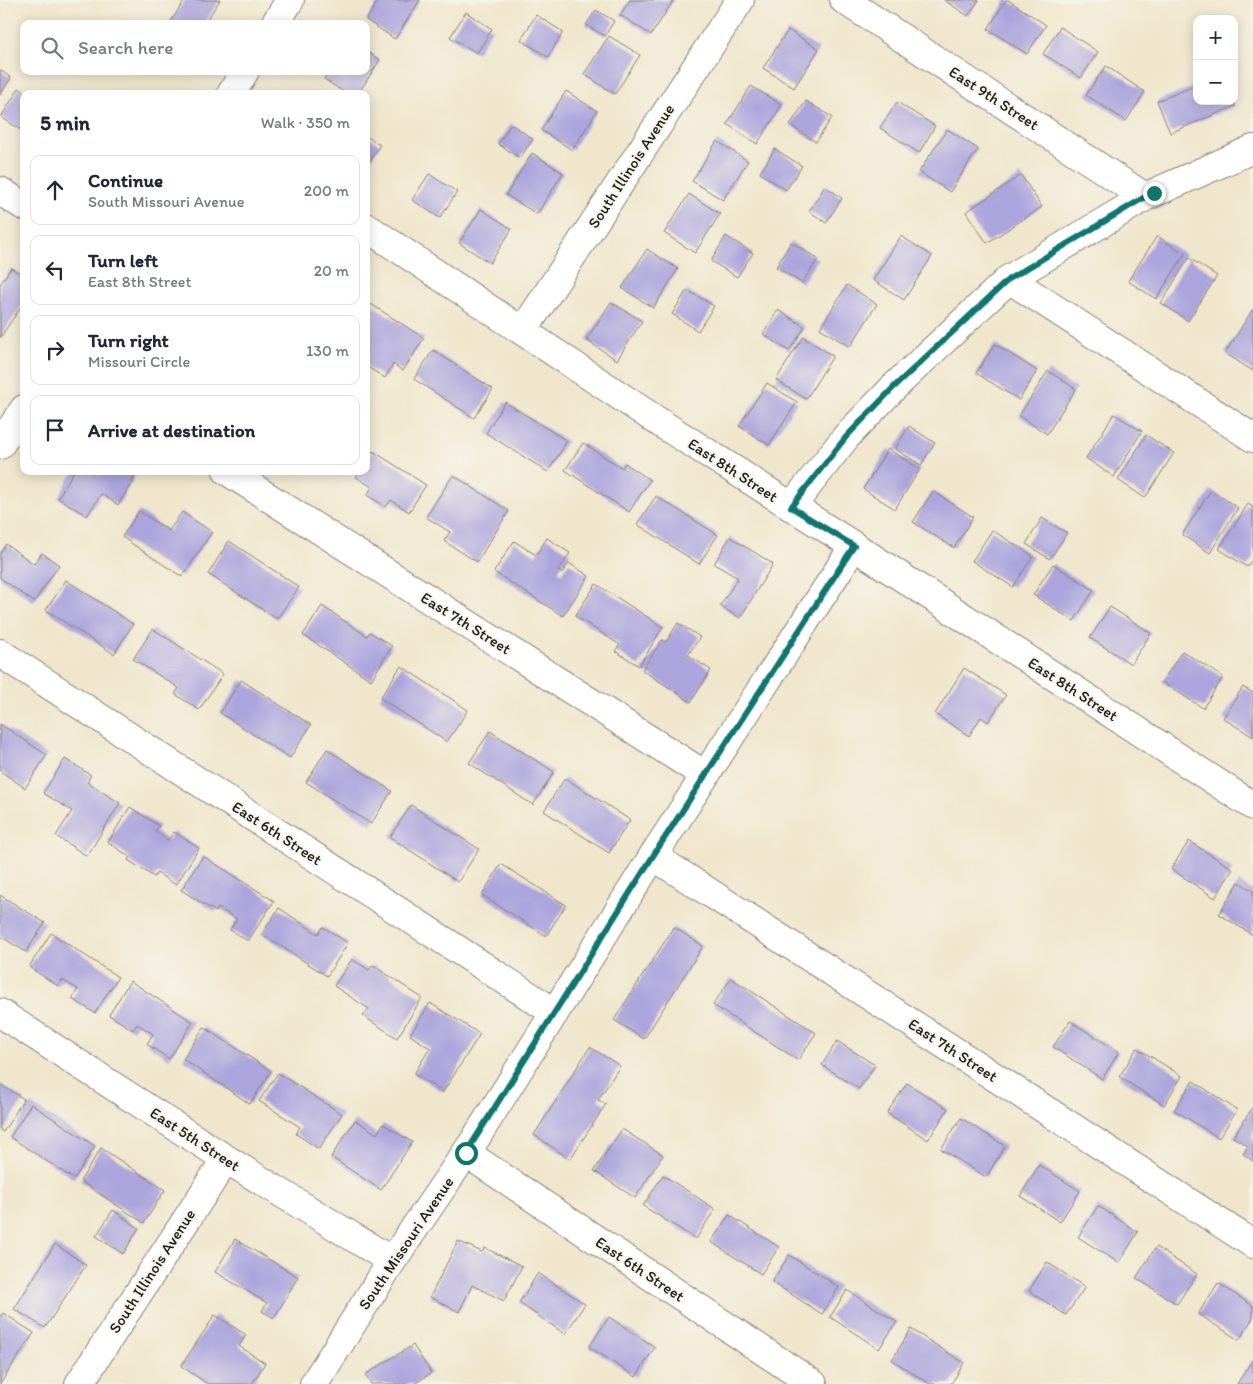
<!DOCTYPE html>
<html lang="en">
<head>
<meta charset="utf-8">
<style>
	body { margin:0; font-family:Itim,sans-serif; background:#f6f6f7; color:#1f2937 }
	.controls { position:absolute; right:15px; top:15px; display:grid; overflow:hidden; border-radius:10px; box-shadow:0 2px 12px #0003 }
	.controls button { width:45px; height:45px; display:grid; place-items:center; padding:0; border:0; border-bottom:1px solid #e0e1e3; background:#fff; color:#1f2937; font:25px sans-serif }
	.stop { position:absolute; width:15px; height:15px; margin:-11px; border:4px solid #0f766e; border-radius:50%; background:#fff }
	.stop.end { background:#0f766e; border-color:#fff; box-shadow:0 1px 5px #0008 }
	.list { margin:0; padding:0; list-style:none }
	h2 { display:flex; justify-content:space-between; align-items:center; height:65px; margin:0; padding:0 20px; font-size:21px }
	h2 small { font-size:16px; font-weight:400; color:#747a83 }
	.list li { display:grid; grid-template-columns:32px 1fr auto; gap:15px; align-items:center; box-sizing:border-box; height:70px; margin:0 10px 10px; padding:0 10px; border:1px solid #e0e1e3; border-radius:10px }
	.list b { display:block; font-size:19px; white-space:nowrap }
	.list p { margin:0; font-size:16px; white-space:nowrap; color:#747a83 }
	.list em { font-size:16px; font-style:normal; color:#747a83 }
	.icon { flex:none; width:28px; height:28px; fill:none; stroke:currentColor; stroke-width:2; stroke-linecap:round; stroke-linejoin:round }
	.map { position:relative; flex:none; width:1253px; height:1384px; overflow:hidden }
	.search { position:absolute; background:#fff; box-shadow:0 2px 12px #0003; left:20px; top:20px; width:350px; height:55px; display:flex; align-items:center; gap:12px; box-sizing:border-box; padding:0 18px; border-radius:10px; color:#747a83; font-size:19px }
	.panel { position:absolute; background:#fff; box-shadow:0 2px 12px #0003; left:20px; top:90px; width:350px; height:385px; border-radius:10px }
	.map>svg:first-child { display:block }
</style>
</head>
<body>
<div class="map">
<svg width="1253" height="1384" viewBox="0 0 1253 1384">
	<rect width="100%" height="100%" fill="#f7f3e8"/>
	<filter id="ink" filterUnits="userSpaceOnUse"><feTurbulence type="fractalNoise" baseFrequency=".02" numOctaves="2"/><feDisplacementMap in="SourceGraphic" scale="10" xChannelSelector="R" yChannelSelector="G"/><feConvolveMatrix kernelMatrix="1 2 1 2 8 2 1 2 1" color-interpolation-filters="sRGB"/></filter>
	<filter id="wash" filterUnits="userSpaceOnUse"><feTurbulence type="fractalNoise" baseFrequency=".0096" numOctaves="4" result="noise"/><feDisplacementMap in="SourceGraphic" scale="20" xChannelSelector="R" yChannelSelector="G"/><feGaussianBlur stdDeviation="1.12" result="paint"/><feColorMatrix in="noise" values="0 0 0 0 0 0 0 0 0 0 0 0 0 0 0 0 0 1.4 0 .05"/><feComposite in="paint" operator="in"/></filter>
	<g filter="url(#wash)">
		<rect width="100%" height="100%" fill="#f0e6cc"/>
		<g id="blocks">
			<g fill="#aca5dd">
				<polygon points="185,0 220,0 204,24 169,24"/>
				<polygon points="379,0 420,0 395,39 366,20"/>
				<polygon points="630,0 674,0 651,35 620,15"/>
				<polygon points="944,0 979,0 968,16"/>
				<polygon points="1006,0 1008,0 1046,25 1027,54 988,29"/>
				<polygon points="596,10 614,21 605,36 586,25"/>
				<polygon points="466,12 492,29 477,53 450,37"/>
				<polygon points="536,15 563,32 548,57 521,40"/>
				<polygon points="1060,27 1098,52 1081,78 1043,54"/>
				<polygon points="788,30 819,49 794,88 763,68"/>
				<polygon points="609,36 640,55 615,94 584,74"/>
				<polygon points="366,51 380,60 358,94 347,94 324,79 329,71 366,71"/>
				<polygon points="1106,66 1145,92 1126,121 1086,95"/>
				<polygon points="0,70 11,78 0,95"/>
				<polygon points="1197,85 1197,101 1233,101 1235,106 1170,133 1157,101"/>
				<polygon points="751,86 782,105 757,144 727,124"/>
				<polygon points="19,88 28,94 24,94 24,132 1,117"/>
				<polygon points="566,91 597,111 572,150 541,130"/>
				<polygon points="806,101 832,117 816,142 790,125"/>
				<polygon points="897,102 935,126 919,153 880,128"/>
				<polygon points="511,124 533,139 520,158 498,144"/>
				<polygon points="947,129 978,149 950,192 919,172"/>
				<polygon points="366,136 380,145 366,167"/>
				<polygon points="717,141 748,161 723,200 692,181"/>
				<polygon points="775,149 802,166 786,190 760,173"/>
				<polygon points="532,153 563,173 537,214 506,195"/>
				<polygon points="429,174 457,192 440,218 412,200"/>
				<polygon points="1021,175 1042,207 987,243 966,212"/>
				<polygon points="825,186 842,198 826,223 809,211"/>
				<polygon points="689,194 720,214 695,253 664,233"/>
				<polygon points="481,209 512,229 490,263 459,243"/>
				<polygon points="726,236 753,253 737,277 711,261"/>
				<polygon points="901,236 932,256 904,300 873,280"/>
				<polygon points="1157,236 1185,254 1156,299 1128,281"/>
				<polygon points="791,242 818,259 802,283 776,267"/>
				<polygon points="647,249 678,269 653,308 622,288"/>
				<polygon points="1189,258 1217,276 1188,321 1161,303"/>
				<polygon points="11,268 24,276 24,302 0,338 0,284"/>
				<polygon points="847,285 877,304 850,347 820,328"/>
				<polygon points="687,290 714,306 698,331 672,314"/>
				<polygon points="366,301 424,338 403,371 393,364 385,378 366,366"/>
				<polygon points="611,302 642,321 617,360 586,340"/>
				<polygon points="1253,309 1253,371 1225,353"/>
				<polygon points="778,310 805,327 789,351 763,334"/>
				<polygon points="803,337 833,356 806,399 776,380"/>
				<polygon points="995,344 1037,371 1019,400 976,373"/>
				<polygon points="433,350 493,389 474,418 414,379"/>
				<polygon points="1048,371 1076,389 1047,434 1019,416"/>
				<polygon points="767,383 797,402 769,445 739,426"/>
				<polygon points="505,402 567,441 548,472 486,433"/>
				<polygon points="1114,414 1142,431 1114,477 1086,458"/>
				<polygon points="909,426 935,443 921,465 895,449"/>
				<polygon points="1146,435 1174,453 1145,498 1118,480"/>
				<polygon points="583,443 622,468 625,463 650,480 629,512 565,470"/>
				<polygon points="888,449 920,469 895,509 863,489"/>
				<polygon points="373,451 426,485 409,512 391,500 386,507 367,495 372,487 356,477 360,471 366,471 366,462"/>
				<polygon points="74,471 126,471 135,477 118,505 101,494 87,516 58,498"/>
				<polygon points="453,475 509,511 477,562 444,541 450,532 426,517"/>
				<polygon points="1211,490 1238,508 1210,553 1182,535"/>
				<polygon points="933,491 973,517 954,548 913,522"/>
				<polygon points="656,496 718,535 699,564 637,524"/>
				<polygon points="1248,504 1253,507 1253,558 1247,567 1219,549"/>
				<polygon points="139,511 169,531 182,512 212,532 182,577 122,537"/>
				<polygon points="1042,518 1067,533 1050,559 1026,544"/>
				<polygon points="992,530 1033,556 1013,587 972,561"/>
				<polygon points="730,537 773,564 740,618 720,606 738,578 714,564"/>
				<polygon points="547,538 570,553 558,571 562,573 569,563 589,576 563,616 494,572 514,541 536,555"/>
				<polygon points="229,541 299,587 277,619 208,574"/>
				<polygon points="6,544 34,564 42,553 59,565 34,602 0,578 0,553"/>
				<polygon points="1053,564 1094,590 1074,621 1033,595"/>
				<polygon points="66,580 133,624 114,654 46,610"/>
				<polygon points="596,584 663,627 639,666 615,651 620,645 575,616"/>
				<polygon points="322,606 367,636 370,632 392,646 371,680 303,635"/>
				<polygon points="1110,607 1151,633 1131,664 1090,638"/>
				<polygon points="678,623 700,637 688,655 711,670 691,702 642,670 662,640 666,642"/>
				<polygon points="153,629 223,674 199,710 175,694 179,688 133,659"/>
				<polygon points="1182,651 1223,677 1203,708 1162,682"/>
				<polygon points="401,666 468,710 447,742 380,698"/>
				<polygon points="964,668 1006,695 988,722 981,717 969,736 935,714"/>
				<polygon points="241,680 311,725 290,758 220,713"/>
				<polygon points="1243,687 1253,693 1253,737 1223,718"/>
				<polygon points="0,724 47,755 25,788 0,771"/>
				<polygon points="490,731 554,772 533,805 469,763"/>
				<polygon points="327,749 392,791 371,824 306,782"/>
				<polygon points="65,759 91,775 87,782 120,803 87,856 56,836 72,811 43,793"/>
				<polygon points="565,778 630,820 609,853 544,811"/>
				<polygon points="411,805 479,849 458,882 390,837"/>
				<polygon points="130,807 159,826 155,832 168,840 174,832 199,848 176,885 157,873 154,877 128,860 130,857 108,842"/>
				<polygon points="1189,841 1233,869 1215,898 1171,869"/>
				<polygon points="203,856 274,901 248,941 230,930 237,919 218,908 216,912 181,890"/>
				<polygon points="501,864 566,905 546,936 482,895"/>
				<polygon points="1239,882 1253,891 1253,935 1219,914"/>
				<polygon points="0,895 45,923 26,952 0,936"/>
				<polygon points="279,908 318,934 323,927 348,943 327,976 262,934"/>
				<polygon points="674,927 703,946 644,1039 614,1020"/>
				<polygon points="51,933 118,977 95,1013 72,999 78,989 62,980 58,986 29,967"/>
				<polygon points="352,959 369,970 373,965 422,998 397,1038 363,1016 369,1009 334,986"/>
				<polygon points="731,978 816,1033 798,1060 713,1005"/>
				<polygon points="130,981 193,1022 169,1059 147,1044 153,1034 137,1024 133,1030 109,1015"/>
				<polygon points="430,1003 480,1034 443,1092 414,1074 430,1048 410,1035"/>
				<polygon points="1070,1021 1119,1052 1102,1079 1053,1047"/>
				<polygon points="204,1027 271,1071 250,1104 183,1059"/>
				<polygon points="837,1041 875,1065 859,1089 822,1065"/>
				<polygon points="590,1047 620,1066 598,1100 606,1104 570,1159 534,1135"/>
				<polygon points="1137,1048 1182,1076 1164,1105 1119,1077"/>
				<polygon points="278,1073 342,1114 319,1149 296,1134 300,1127 259,1101"/>
				<polygon points="1193,1081 1237,1110 1219,1138 1174,1110"/>
				<polygon points="907,1083 948,1109 928,1140 887,1113"/>
				<polygon points="0,1084 24,1099 3,1132 0,1130"/>
				<polygon points="31,1104 95,1146 74,1179 10,1137"/>
				<polygon points="1253,1107 1253,1161 1243,1154 1248,1146 1233,1137"/>
				<polygon points="961,1118 1005,1146 986,1177 941,1149"/>
				<polygon points="355,1120 377,1134 383,1124 412,1142 381,1190 331,1157"/>
				<polygon points="622,1129 663,1155 635,1198 594,1171"/>
				<polygon points="101,1148 165,1190 144,1223 80,1181"/>
				<polygon points="1039,1165 1080,1191 1060,1222 1020,1196"/>
				<polygon points="663,1175 715,1209 696,1239 643,1206"/>
				<polygon points="1098,1206 1138,1232 1119,1263 1078,1237"/>
				<polygon points="113,1210 139,1228 123,1254 96,1236"/>
				<polygon points="729,1215 779,1247 761,1274 711,1242"/>
				<polygon points="235,1239 298,1277 274,1318 262,1311 267,1303 215,1272"/>
				<polygon points="458,1241 482,1252 485,1248 522,1266 504,1301 472,1285 459,1312 430,1297"/>
				<polygon points="55,1244 86,1265 45,1328 14,1309"/>
				<polygon points="1156,1247 1197,1274 1177,1304 1136,1278"/>
				<polygon points="789,1255 839,1287 822,1314 772,1282"/>
				<polygon points="1047,1262 1085,1287 1066,1315 1029,1291"/>
				<polygon points="538,1273 585,1304 565,1334 519,1303"/>
				<polygon points="1218,1283 1253,1306 1253,1318 1239,1340 1198,1314"/>
				<polygon points="847,1290 897,1322 879,1349 830,1317"/>
				<polygon points="3,1313 34,1333 0,1384 0,1317"/>
				<polygon points="215,1315 246,1335 239,1346 265,1363 252,1384 208,1384 181,1366"/>
				<polygon points="609,1317 655,1347 636,1377 589,1347"/>
				<polygon points="911,1329 964,1363 951,1384 930,1384 892,1360"/>
				<polygon points="413,1345 431,1373 414,1384 371,1384 365,1375"/>
				<polygon points="1253,1359 1253,1384 1237,1384"/>
			</g>
		</g>
	</g>
	<g filter="url(#ink)">
		<use href="#blocks" fill-opacity="0" stroke="#868174" stroke-width="1"/>
		<g fill="none" stroke-linecap="round" stroke-linejoin="round">
			<defs>
				<g id="street">
					<polyline points="844,0 1145,197"/>
					<polyline points="275,24 290,0"/>
					<polyline points="231,94 245,71"/>
					<polyline points="0,191 24,206"/>
					<polyline points="366,227 662,424 854,546 1253,806"/>
					<polyline points="1009,279 1253,438"/>
					<polyline points="523,331 740,0"/>
					<polyline points="0,445 24,409"/>
					<polyline points="227,471 705,775"/>
					<polyline points="791,507 846,437 894,387 1009,279 1145,197 1253,149"/>
					<polyline points="0,653 554,1012"/>
					<polyline points="653,856 1253,1244"/>
					<polyline points="0,1013 226,1159 392,1261"/>
					<polyline points="466,1153 813,1384"/>
					<polyline points="79,1384 226,1159"/>
					<polyline points="314,1384 392,1261 474,1141 653,856 854,546"/>
				</g>
			</defs>
			<use href="#street" stroke="#868174" stroke-width="30"/>
			<use href="#street" stroke="#fff" stroke-width="28"/>
		</g>
	</g>
	<g fill="none" stroke-linecap="round" stroke-linejoin="round" filter="url(#ink)">
		<polyline stroke="#0f766e" stroke-width="6" points="466,1153 653,856 854,546 791,507 846,437 894,387 1009,279 1145,197 1154,193"/>
	</g>
	<g text-anchor="middle" dominant-baseline="central" stroke-width="4" stroke-linejoin="round" paint-order="stroke">
		<g font-size="16" fill="#1c1c1c" stroke="#f7f3e8">
			<text transform="translate(994 98) rotate(33)">East 9th Street</text>
			<text transform="translate(631 166) rotate(-57)">South Illinois Avenue</text>
			<text transform="translate(733 470) rotate(33)">East 8th Street</text>
			<text transform="translate(466 623) rotate(32)">East 7th Street</text>
			<text transform="translate(1073 689) rotate(33)">East 8th Street</text>
			<text transform="translate(277 833) rotate(33)">East 6th Street</text>
			<text transform="translate(953 1050) rotate(33)">East 7th Street</text>
			<text transform="translate(195 1139) rotate(33)">East 5th Street</text>
			<text transform="translate(406 1243) rotate(-56)">South Missouri Avenue</text>
			<text transform="translate(640 1269) rotate(34)">East 6th Street</text>
			<text transform="translate(152 1271) rotate(-57)">South Illinois Avenue</text>
		</g>
	</g>
</svg>
<div class="controls">
<button>+</button>
<button>−</button>
</div>
<div class="stop" style="left:466px;top:1153px"></div>
<div class="stop end" style="left:1154px;top:193px"></div>
<div class="search"><svg class="icon" aria-label="search" viewBox="0 0 24 24"><circle cx="10" cy="10" r="6"/><path d="M15 15l6 6"/></svg>Search here</div>
<section class="panel">
<h2>5 min<small>Walk · 350 m</small></h2>
<ul class="list">
<li><svg class="icon" aria-label="ahead" viewBox="0 0 24 24"><path d="M12 20V5M6 11l6-6 6 6"/></svg><div><b>Continue</b><p>South Missouri Avenue</p></div><em>200 m</em></li>
<li><svg class="icon" aria-label="left" viewBox="0 0 24 24"><path d="M17 20v-9H6M10 6l-5 5 5 5"/></svg><div><b>Turn left</b><p>East 8th Street</p></div><em>20 m</em></li>
<li><svg class="icon" aria-label="right" viewBox="0 0 24 24"><path d="M7 20v-9h11M14 6l5 5-5 5"/></svg><div><b>Turn right</b><p>Missouri Circle</p></div><em>130 m</em></li>
<li><svg class="icon" aria-label="arrive" viewBox="0 0 24 24"><path d="M6 21V4h12l-3 4 3 4H6"/></svg><div><b>Arrive at destination</b></div></li>
</ul>
</section>
</div>
</body>
</html>
